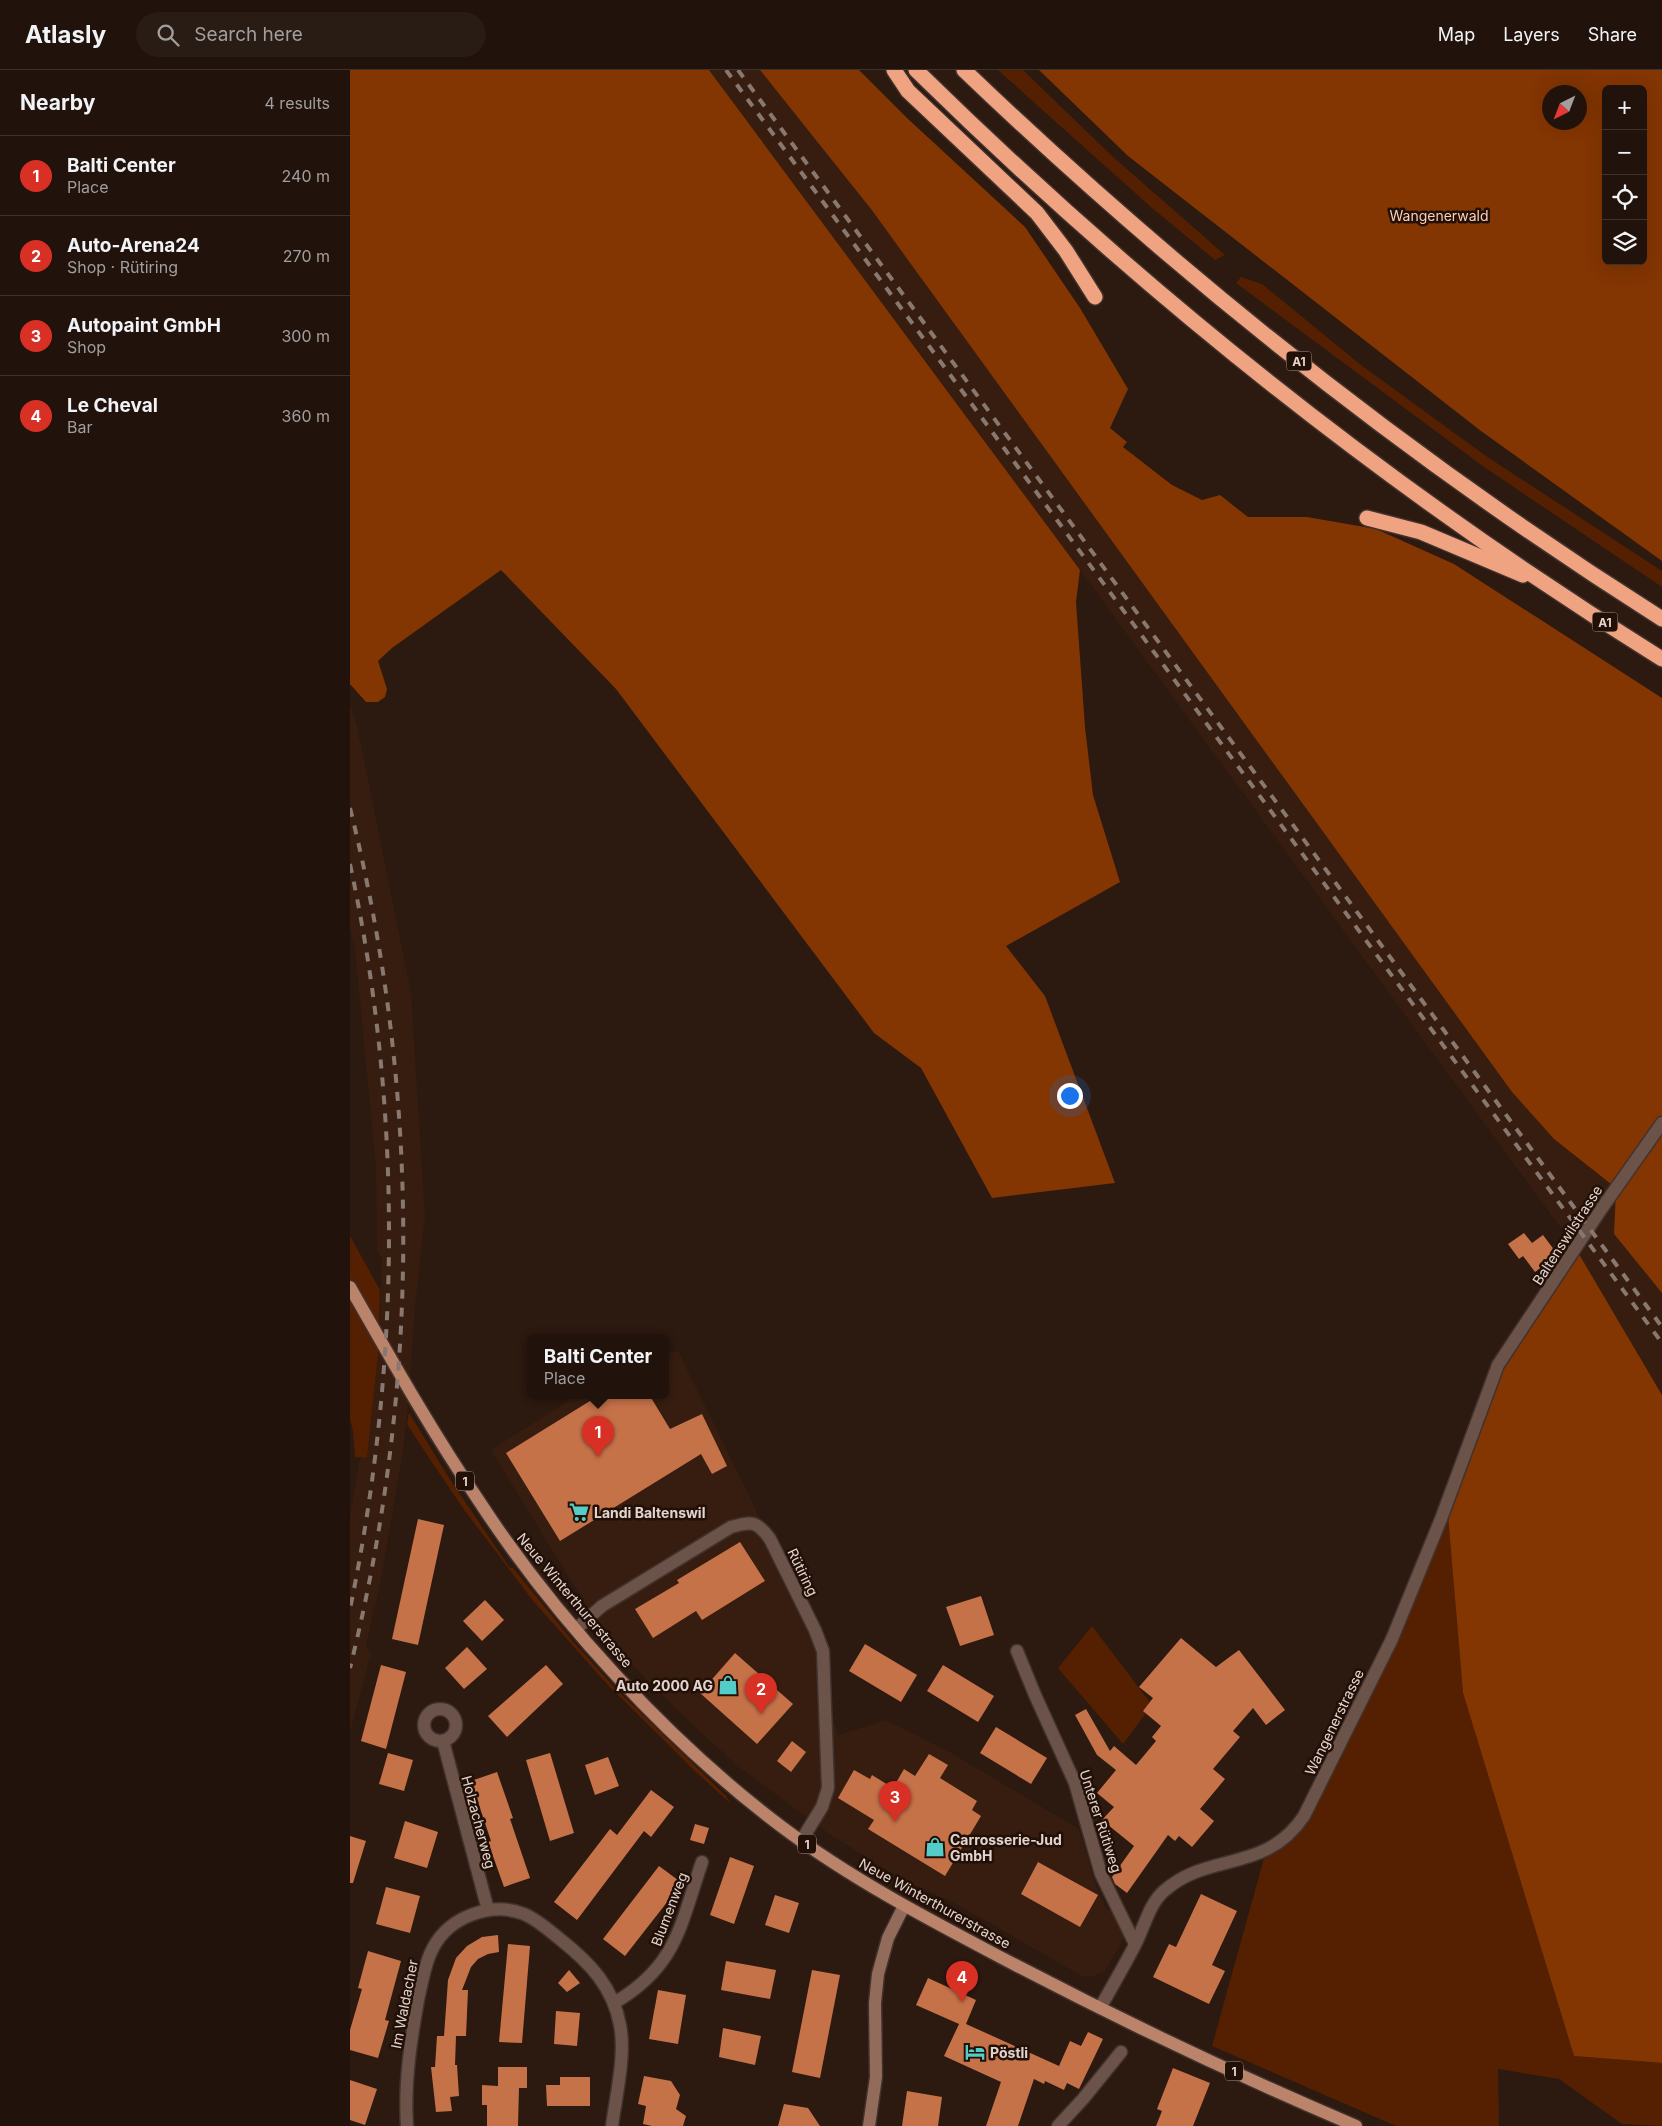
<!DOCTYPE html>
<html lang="en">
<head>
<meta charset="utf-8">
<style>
	body { margin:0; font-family:Inter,sans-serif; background:#291c15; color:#f1f3f6 }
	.controls { position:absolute; right:15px; top:15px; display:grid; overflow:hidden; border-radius:8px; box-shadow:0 5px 20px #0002 }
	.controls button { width:45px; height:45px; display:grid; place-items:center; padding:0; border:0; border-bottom:1px solid #3e322d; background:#21130c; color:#f1f3f6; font:25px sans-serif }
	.compass { position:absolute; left:1192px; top:15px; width:45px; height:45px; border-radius:50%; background:#21130c; box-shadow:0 5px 20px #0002; rotate:222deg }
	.you { position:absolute; left:719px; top:1025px; width:18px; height:18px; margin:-12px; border:4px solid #fff; border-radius:50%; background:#1a73e8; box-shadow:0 0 0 8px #1a73e833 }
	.badge { display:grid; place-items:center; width:32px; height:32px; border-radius:50%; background:#d93025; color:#fff; font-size:16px; font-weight:700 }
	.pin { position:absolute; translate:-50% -41px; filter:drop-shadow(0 1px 2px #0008) }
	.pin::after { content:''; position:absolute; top:26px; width:18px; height:15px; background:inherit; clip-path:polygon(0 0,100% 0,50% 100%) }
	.popup { position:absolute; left:177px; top:1264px; width:142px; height:65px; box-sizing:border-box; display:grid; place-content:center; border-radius:8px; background:#21130c; filter:drop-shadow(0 1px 4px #0005); font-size:16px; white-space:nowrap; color:#a29e9d }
	.popup b { font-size:19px; color:#f1f3f6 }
	.popup::after { content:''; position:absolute; left:50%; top:100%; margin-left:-10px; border:10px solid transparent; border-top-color:#21130c }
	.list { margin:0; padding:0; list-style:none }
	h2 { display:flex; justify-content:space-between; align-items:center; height:65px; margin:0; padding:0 20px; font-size:21px }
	h2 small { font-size:16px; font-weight:400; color:#a29e9d }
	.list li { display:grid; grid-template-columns:32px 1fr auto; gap:15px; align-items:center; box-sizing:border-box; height:80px; padding:0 20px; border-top:1px solid #3e322d }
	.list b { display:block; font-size:19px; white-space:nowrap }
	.list p { margin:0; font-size:16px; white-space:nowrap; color:#a29e9d }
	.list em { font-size:16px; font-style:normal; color:#a29e9d }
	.icon { flex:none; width:28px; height:28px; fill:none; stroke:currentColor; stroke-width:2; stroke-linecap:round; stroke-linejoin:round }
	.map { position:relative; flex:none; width:1312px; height:2056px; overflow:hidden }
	header { display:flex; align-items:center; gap:30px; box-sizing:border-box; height:70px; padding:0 25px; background:#21130c; border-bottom:1px solid #3e322d }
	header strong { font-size:24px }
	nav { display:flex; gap:28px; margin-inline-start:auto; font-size:18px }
	.search { width:350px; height:45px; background:#291c15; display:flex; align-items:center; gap:12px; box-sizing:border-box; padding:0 18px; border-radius:28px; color:#a29e9d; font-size:19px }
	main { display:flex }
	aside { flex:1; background:#21130c }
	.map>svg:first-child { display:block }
</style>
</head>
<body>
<header>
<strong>Atlasly</strong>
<div class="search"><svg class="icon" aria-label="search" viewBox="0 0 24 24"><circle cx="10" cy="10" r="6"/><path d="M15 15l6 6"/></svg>Search here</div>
<nav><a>Map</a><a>Layers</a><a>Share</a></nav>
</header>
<main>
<aside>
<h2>Nearby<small>4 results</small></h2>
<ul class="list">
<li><span class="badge">1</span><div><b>Balti Center</b><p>Place</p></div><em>240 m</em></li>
<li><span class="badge">2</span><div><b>Auto-Arena24</b><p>Shop · Rütiring</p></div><em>270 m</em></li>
<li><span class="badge">3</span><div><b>Autopaint GmbH</b><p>Shop</p></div><em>300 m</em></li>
<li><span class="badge">4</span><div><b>Le Cheval</b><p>Bar</p></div><em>360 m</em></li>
</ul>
</aside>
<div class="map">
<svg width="1312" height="2056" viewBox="0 0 1312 2056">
	<rect width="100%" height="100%" fill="#2c1910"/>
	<g fill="#361d10">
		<polygon points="359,0 410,0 473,77 521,139 690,369 1162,1022 1204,1069 1266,1118 1264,1164 1312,1223 1312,1325 1226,1179 730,500"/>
		<polygon points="0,634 7,656 61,922 75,1146 65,1237 59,1325 53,1381 31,1509 16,1575 21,1583 0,1663 0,1446 10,1388 17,1388 28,1285 32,1188 27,1181 26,1097 5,880 0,858"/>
		<polygon points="328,1281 400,1427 463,1574 488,1665 536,1650 603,1684 729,1759 746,1816 756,1839 762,1840 775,1866 755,1901 743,1906 732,1906 608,1835 548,1807 478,1763 389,1697 347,1659 298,1611 255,1566 141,1380 226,1326 316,1326 316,1284"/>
	</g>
	<g fill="#542001">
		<polygon points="648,0 673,0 763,87 875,185 865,190 802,138"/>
		<polygon points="891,207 912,214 1011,295 1136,386 1312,501 1312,517 1134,397 886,213"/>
		<polygon points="0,1166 30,1220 28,1285 17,1388 5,1387 3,1361 0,1349"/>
		<polygon points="59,1343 101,1411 160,1498 163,1498 221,1569 265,1618 376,1726 381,1734 346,1702 256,1613 184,1532 115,1441 75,1382 57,1354"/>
		<polygon points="1097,1434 1113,1623 1224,1986 1312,1993 1312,2056 1272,2054 1209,2009 1148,1999 1149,2056 1046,2056 862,1976 916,1781 962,1730"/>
		<polygon points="742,1556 802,1635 773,1674 708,1598"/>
	</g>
	<g fill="#833502" fill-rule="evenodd">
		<polygon points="0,0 359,0 730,500 726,532 735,657 743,725 770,812 656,876 695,926 765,1113 642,1128 571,998 524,963 266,619 151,500 42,578 28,591 37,619 35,627 28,632 16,632 0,614"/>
		<polygon points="410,0 509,0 557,48 675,157 730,238 778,319 760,358 777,372 773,377 822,415 852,430 870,425 898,447 957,447 1026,459 1104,494 1312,628 1312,1223 1264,1164 1266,1118 1204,1069 1162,1022 521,139"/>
		<path d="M 689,0 L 1312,0 L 1312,491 L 1131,361 L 778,86 ZM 1256,19 L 1293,19 L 1293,191 L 1256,191 ZM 1230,22 L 1230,52 L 1200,52 L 1200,22 Z"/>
		<polygon points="1226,1179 1312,1325 1312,1993 1224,1986 1113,1623 1097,1434 1148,1295"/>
	</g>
	<g fill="#c67249">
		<polygon points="1174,1163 1182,1173 1193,1165 1208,1185 1185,1202 1173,1186 1169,1189 1158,1174"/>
		<polygon points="248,1326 300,1326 320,1359 352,1344 377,1396 362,1404 351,1384 210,1471 156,1383"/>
		<polygon points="68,1449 94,1455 68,1575 42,1569"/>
		<polygon points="390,1472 415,1511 352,1550 346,1541 303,1568 285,1539 329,1513 327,1510"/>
		<polygon points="631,1526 644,1565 610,1576 596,1537"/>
		<polygon points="135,1530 154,1550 132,1571 113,1551"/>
		<polygon points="831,1568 866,1597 889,1580 935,1640 916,1655 903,1638 883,1661 890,1667 863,1699 875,1709 850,1739 864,1751 842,1777 829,1766 825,1771 818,1765 777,1823 765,1814 762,1807 784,1776 752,1750 764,1737 747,1723 766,1700 747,1685 725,1645 736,1639 760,1681 764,1676 786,1695 806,1671 802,1667 811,1656 793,1641 803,1628 789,1617"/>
		<polygon points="515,1574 567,1605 551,1632 499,1601"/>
		<polygon points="117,1577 137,1599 114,1619 95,1598"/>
		<polygon points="385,1583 443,1634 407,1674 350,1623"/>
		<polygon points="31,1595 56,1602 36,1679 11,1671"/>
		<polygon points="196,1595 213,1614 157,1667 138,1646"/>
		<polygon points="593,1595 644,1626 628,1652 577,1621"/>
		<polygon points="646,1657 697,1688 681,1714 630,1683"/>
		<polygon points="442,1671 456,1682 441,1702 427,1691"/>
		<polygon points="38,1683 63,1690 54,1721 29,1714"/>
		<polygon points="200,1683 224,1763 200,1771 176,1690"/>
		<polygon points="579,1684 598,1695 590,1708 627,1731 622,1740 631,1746 595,1806 518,1759 524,1750 488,1728 504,1700 520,1709 522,1705 543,1718 554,1699 565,1706"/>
		<polygon points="258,1687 269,1716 245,1725 235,1695"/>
		<polygon points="147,1702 163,1748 160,1749 180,1808 154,1817 138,1772 141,1771 121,1711"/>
		<polygon points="301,1720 324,1737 301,1767 294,1761 227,1850 204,1832 260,1759 267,1765"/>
		<polygon points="55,1751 88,1762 77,1798 44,1788"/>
		<polygon points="345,1754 359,1758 354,1774 340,1770"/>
		<polygon points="0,1766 16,1771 3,1813 0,1813"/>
		<polygon points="380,1787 404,1796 384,1854 360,1845"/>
		<polygon points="688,1792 748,1825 730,1857 671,1824"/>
		<polygon points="309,1796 332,1813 275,1886 253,1869"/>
		<polygon points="36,1817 70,1826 60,1863 26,1854"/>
		<polygon points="851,1824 887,1841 862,1895 875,1901 859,1934 803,1907 819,1874 826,1877"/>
		<polygon points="425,1825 449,1833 439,1863 415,1855"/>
		<polygon points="148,1865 149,1882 138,1884 128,1889 121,1897 112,1920 118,1920 116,1966 106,1966 105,1995 107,1995 109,2026 100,2027 102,2041 86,2042 81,1997 85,1997 87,1966 94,1966 98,1910 106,1888 117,1876 132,1867"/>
		<polygon points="158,1874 180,1876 172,1973 149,1972"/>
		<polygon points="18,1881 51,1891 35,1950 39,1951 28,1988 0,1980 0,1960 12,1919 8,1918"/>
		<polygon points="376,1891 426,1900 420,1929 371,1920"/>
		<polygon points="219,1900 230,1913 217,1922 208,1913"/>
		<polygon points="462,1900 490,1905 470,2008 442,2002"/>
		<polygon points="578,1908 626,1930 616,1954 709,1996 720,1971 731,1976 738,1962 753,1969 729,2019 717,2013 714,2020 695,2011 694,2014 684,2009 668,2056 636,2056 651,2012 594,1986 609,1954 566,1935"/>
		<polygon points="308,1920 336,1925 328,1974 299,1969"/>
		<polygon points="206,1941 230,1943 227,1976 204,1974"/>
		<polygon points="373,1958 411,1966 405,1995 369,1987"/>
		<polygon points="148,1997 177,1997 177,2018 169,2018 168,2056 137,2056 137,2035 132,2035 132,2015 148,2016"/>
		<polygon points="823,1998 860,2013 843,2056 806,2056 812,2041 807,2039"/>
		<polygon points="294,2006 321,2011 330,2025 326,2039 336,2046 333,2056 302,2056 293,2054 296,2036 288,2034"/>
		<polygon points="210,2007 240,2007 240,2036 197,2036 196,2015 210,2015"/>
		<polygon points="0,2010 27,2019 15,2055 0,2050"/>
		<polygon points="557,2021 592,2027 588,2056 552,2056"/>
		<polygon points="434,2034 458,2038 470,2056 428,2056"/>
	</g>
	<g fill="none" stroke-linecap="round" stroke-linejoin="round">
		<defs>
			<g id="minor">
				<path d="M 226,1559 L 252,1536 L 381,1457 C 402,1451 407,1451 420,1469 L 465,1560 L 473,1581 L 478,1718 L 472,1737 L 451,1771"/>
				<polyline points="667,1581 685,1625 725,1713 751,1804 785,1874"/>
				<circle cx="90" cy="1655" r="16"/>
				<polyline points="93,1671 138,1840"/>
				<path d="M 264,1933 C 327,1896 330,1856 352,1792"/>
				<path d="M 750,1938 C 762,1917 774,1896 785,1875 C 794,1858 799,1834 814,1821 C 859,1781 915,1804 954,1746 L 1042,1569 L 1091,1449 L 1148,1295 L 1252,1138 L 1312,1053"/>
				<path d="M 57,2056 C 54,2012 61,1968 69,1925 C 73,1909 75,1892 83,1878 C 99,1847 141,1831 174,1844 C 188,1850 200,1861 211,1870 C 240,1893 263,1917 270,1955 C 276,1985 266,2025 262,2056"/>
				<polyline points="708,2056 733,2029 771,1982"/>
			</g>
			<polyline id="secondary" points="519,2056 526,2007 525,1933 528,1904 538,1868 554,1836"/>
			<path id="primary" d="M 0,1217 C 41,1289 82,1362 129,1431 C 206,1549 319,1672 432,1757 C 500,1808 576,1848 652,1888 C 768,1949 886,2005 1006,2056"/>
			<g id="motorway">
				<polyline points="544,0 558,21 687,143 716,181 745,227"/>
				<path d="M 566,0 C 792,222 1043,422 1312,589"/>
				<path d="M 614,0 C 828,205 1061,390 1312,549"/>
				<polyline points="1017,448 1071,462 1173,505"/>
			</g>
		</defs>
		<use href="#minor" stroke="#41322d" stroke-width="15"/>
		<use href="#secondary" stroke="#41322d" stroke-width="15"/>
		<use href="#primary" stroke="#41322d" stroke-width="15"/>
		<use href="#motorway" stroke="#41322d" stroke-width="18"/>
		<use href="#minor" stroke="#6b5349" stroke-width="12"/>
		<use href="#secondary" stroke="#936b5a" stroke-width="12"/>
		<use href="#primary" stroke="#ba836a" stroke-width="12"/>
		<use href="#motorway" stroke="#efa380" stroke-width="15"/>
		<g stroke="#887870" stroke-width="4" stroke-dasharray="9 9" stroke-linecap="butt">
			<polyline points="376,0 1312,1273"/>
			<polyline points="388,0 1312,1257"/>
			<path d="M 0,738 C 71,1023 71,1313 0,1598"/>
			<path d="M 0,794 C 53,1040 51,1292 0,1539"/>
		</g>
	</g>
	<defs>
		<symbol id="supermarket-bare" viewBox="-9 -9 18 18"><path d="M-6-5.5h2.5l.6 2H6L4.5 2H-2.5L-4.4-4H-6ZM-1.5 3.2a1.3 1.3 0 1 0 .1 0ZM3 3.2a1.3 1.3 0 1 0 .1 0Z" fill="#54cdc8" stroke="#221007" stroke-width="2.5" paint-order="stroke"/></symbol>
		<symbol id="shop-bare" viewBox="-9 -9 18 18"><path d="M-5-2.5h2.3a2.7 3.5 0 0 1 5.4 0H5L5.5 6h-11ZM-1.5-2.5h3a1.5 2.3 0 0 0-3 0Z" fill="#54cdc8" stroke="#221007" stroke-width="2.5" paint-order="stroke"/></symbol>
		<symbol id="hotel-bare" viewBox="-9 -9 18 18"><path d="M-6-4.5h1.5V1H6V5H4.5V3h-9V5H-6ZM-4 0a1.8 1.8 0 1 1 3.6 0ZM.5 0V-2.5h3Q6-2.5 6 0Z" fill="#54cdc8" stroke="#221007" stroke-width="2.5" paint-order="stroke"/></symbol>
	</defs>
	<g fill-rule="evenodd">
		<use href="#supermarket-bare" x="215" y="1428" width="28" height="28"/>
		<use href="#shop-bare" x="364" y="1601" width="28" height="28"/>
		<use href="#shop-bare" x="571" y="1763" width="28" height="28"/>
		<use href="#hotel-bare" x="611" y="1968" width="28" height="28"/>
	</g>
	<g text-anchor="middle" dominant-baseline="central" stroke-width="5" stroke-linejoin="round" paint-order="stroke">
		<g fill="#221007" stroke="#a89992" stroke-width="1">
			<rect x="936.5" y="281.5" width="25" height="19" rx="4"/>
			<rect x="1242.5" y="542.5" width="25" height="19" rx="4"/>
			<rect x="106" y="1401.5" width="18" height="19" rx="4"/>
			<rect x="448" y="1764.5" width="18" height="19" rx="4"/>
			<rect x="875" y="1991.5" width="18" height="19" rx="4"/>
		</g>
		<g font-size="12" font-weight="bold" fill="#e2d4ce">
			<text x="949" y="291">A1</text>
			<text x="1255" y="552">A1</text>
			<text x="115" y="1411">1</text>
			<text x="457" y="1774">1</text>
			<text x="884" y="2001">1</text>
		</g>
		<g font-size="14" fill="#fdceb9" stroke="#221007">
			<text x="1089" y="145">Wangenerwald</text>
		</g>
		<g font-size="14" fill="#e2d4ce" stroke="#221007">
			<text transform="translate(1217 1165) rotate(-57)">Baltenswilstrasse</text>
			<text transform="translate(453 1502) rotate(64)">Rütiring</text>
			<text transform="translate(225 1530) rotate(50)">Neue Winterthurerstrasse</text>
			<text transform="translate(984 1652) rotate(-64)">Wangenerstrasse</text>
			<text transform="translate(751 1751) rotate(72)">Unterer Rütiweg</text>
			<text transform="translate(129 1752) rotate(75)">Holzacherweg</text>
			<text transform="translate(585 1833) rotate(29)">Neue Winterthurerstrasse</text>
			<text transform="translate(319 1839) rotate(-69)">Blumenweg</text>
			<text transform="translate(54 1934) rotate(-79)">Im Waldacher</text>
		</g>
		<g font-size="14" font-weight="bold" fill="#e2d4ce" stroke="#221007" text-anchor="start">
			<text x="244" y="1442">Landi Baltenswil</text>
			<text x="363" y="1615" text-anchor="end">Auto 2000 AG</text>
			<text x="600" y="1769">Carrosserie-Jud<tspan x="600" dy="16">GmbH</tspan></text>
			<text x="640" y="1982">Pöstli</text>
		</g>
	</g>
</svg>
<div class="controls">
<button>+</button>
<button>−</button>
<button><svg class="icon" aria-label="locate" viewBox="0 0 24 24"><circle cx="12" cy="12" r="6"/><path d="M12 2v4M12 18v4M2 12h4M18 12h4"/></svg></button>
<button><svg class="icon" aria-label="layers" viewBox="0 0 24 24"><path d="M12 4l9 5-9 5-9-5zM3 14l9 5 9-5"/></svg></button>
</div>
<svg class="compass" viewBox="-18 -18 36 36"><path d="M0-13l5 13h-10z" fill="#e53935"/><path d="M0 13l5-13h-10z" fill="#a29e9d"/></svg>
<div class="you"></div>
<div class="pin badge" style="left:248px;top:1387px">1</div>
<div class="popup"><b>Balti Center</b>Place</div>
<div class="pin badge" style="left:411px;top:1644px">2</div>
<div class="pin badge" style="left:545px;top:1752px">3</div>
<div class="pin badge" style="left:612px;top:1932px">4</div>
</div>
</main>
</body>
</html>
